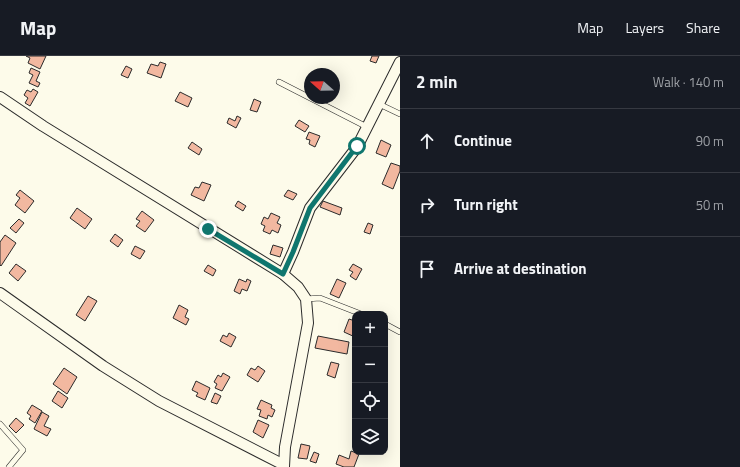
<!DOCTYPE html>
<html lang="en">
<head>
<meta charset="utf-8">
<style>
	body { margin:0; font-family:"Titillium Web",sans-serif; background:#20242c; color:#f1f3f6 }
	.controls { position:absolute; right:12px; bottom:12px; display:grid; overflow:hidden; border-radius:8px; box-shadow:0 4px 16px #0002 }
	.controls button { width:36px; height:36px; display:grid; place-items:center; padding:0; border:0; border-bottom:1px solid #363941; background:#171b24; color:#f1f3f6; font:20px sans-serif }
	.compass { position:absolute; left:304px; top:12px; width:36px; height:36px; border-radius:50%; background:#171b24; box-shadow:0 4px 16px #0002; rotate:290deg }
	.stop { position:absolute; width:12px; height:12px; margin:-9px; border:3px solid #0f766e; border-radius:50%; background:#fff }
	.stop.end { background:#0f766e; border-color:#fff; box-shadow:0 1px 4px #0008 }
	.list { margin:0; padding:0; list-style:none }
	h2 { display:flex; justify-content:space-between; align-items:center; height:52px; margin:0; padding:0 16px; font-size:17px }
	h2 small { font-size:13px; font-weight:400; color:#9ea1a6 }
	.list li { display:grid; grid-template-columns:26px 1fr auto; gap:12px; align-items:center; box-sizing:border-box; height:64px; padding:0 16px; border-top:1px solid #363941 }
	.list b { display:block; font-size:15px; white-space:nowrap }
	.list em { font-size:13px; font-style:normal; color:#9ea1a6 }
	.icon { flex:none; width:22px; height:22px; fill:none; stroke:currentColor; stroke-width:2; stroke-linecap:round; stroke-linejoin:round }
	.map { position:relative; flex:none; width:400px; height:411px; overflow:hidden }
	header { display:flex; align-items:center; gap:24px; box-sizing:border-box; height:56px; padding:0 20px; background:#171b24; border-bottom:1px solid #363941 }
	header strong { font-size:19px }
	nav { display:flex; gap:22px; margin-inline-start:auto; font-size:14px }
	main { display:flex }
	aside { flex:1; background:#171b24 }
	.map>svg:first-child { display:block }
</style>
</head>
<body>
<header>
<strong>Map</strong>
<nav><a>Map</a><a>Layers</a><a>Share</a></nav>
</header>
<main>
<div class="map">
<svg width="400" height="411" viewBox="0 0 400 411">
	<rect width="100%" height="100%" fill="#fdfbea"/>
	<g fill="#f2b8a0" stroke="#2b2b2b">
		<polygon points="26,0 46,0 40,13 28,7 30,2"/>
		<polygon points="372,0 379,0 376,7 370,5"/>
		<polygon points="160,6 166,8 161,22 147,17 151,8 158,10"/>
		<polygon points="126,10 132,13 128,22 121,19"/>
		<polygon points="31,12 40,16 36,25 40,27 38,31 29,27 33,19 29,17"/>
		<polygon points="33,33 38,36 30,50 25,47 28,42 24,39 27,34 31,36"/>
		<polygon points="180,36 192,42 188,51 175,45"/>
		<polygon points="254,43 261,46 257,56 250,54"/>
		<polygon points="237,60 241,62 236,72 227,67 229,62 235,65"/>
		<polygon points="299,64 309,70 305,76 295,70"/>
		<polygon points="309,76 320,80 315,91 309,88 310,84 306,83"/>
		<polygon points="381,84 391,89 386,101 376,97"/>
		<polygon points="192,86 202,93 199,99 188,92"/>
		<polygon points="391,107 400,110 400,115 393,133 382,128"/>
		<polygon points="202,126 211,129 204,145 191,139 195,131 199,132"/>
		<polygon points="20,134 34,145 25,157 15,149 20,142 16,139"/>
		<polygon points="288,134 297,138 293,144 284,140"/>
		<polygon points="238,145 246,150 243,155 235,150"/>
		<polygon points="323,145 342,152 340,159 320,151"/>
		<polygon points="77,152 92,163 85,173 70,162"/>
		<polygon points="142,155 154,164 145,176 136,170 140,165 136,163"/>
		<polygon points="271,157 280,161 277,167 281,169 278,177 272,174 270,178 263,175 265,170 261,168 264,161 268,163"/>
		<polygon points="19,163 24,167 16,177 10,172"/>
		<polygon points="368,167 373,169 370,178 364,176"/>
		<polygon points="115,178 123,184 118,191 110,185"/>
		<polygon points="5,179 16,187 1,210 0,209 0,186"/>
		<polygon points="273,189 283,192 280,201 270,198"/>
		<polygon points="135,190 145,195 140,203 131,198"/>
		<polygon points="16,208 26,215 18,225 9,217"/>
		<polygon points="353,208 362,213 356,224 350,220 353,216 349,214"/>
		<polygon points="208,209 216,214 213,220 204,215"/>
		<polygon points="239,223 246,226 247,223 251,225 247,235 242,233 240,238 234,235"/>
		<polygon points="337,223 346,227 339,242 330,238"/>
		<polygon points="88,240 97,245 85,265 76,259"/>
		<polygon points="179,249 188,254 185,261 189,263 186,269 173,262"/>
		<polygon points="349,263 355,265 355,281 344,276"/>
		<polygon points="229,277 236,281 231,291 220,285 223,279 227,281"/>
		<polygon points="318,280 349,286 347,298 315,292"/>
		<polygon points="331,306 339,308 335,322 327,319"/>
		<polygon points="258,310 265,315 258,326 247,319 251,312 255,314"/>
		<polygon points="64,312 77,321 67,338 53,328"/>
		<polygon points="223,317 230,321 222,335 215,332 217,328 214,326 218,319 221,321"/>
		<polygon points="196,325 210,332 205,344 196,340 198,337 192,334"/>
		<polygon points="58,335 68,342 62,352 52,345"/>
		<polygon points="215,337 221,340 217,348 211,346"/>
		<polygon points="261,344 272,349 271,352 275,354 272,361 268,359 267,363 259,360 261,354 257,353"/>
		<polygon points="32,349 42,355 35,367 29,363 31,360 27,357"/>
		<polygon points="42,356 49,360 44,370 51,373 47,380 34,373"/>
		<polygon points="16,362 24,369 16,377 9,370"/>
		<polygon points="258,364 269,369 263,382 253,376"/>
		<polygon points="301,388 310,390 307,403 298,402"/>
		<polygon points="351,395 359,398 354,411 344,411 336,408 339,399 349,403"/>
		<polygon points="314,396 319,398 316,407 310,405"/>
	</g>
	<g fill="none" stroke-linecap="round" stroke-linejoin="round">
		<defs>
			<g id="lane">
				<polyline points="279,26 367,71"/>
				<polyline points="379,48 400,58"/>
				<polyline points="306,243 320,242 361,258"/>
				<polyline points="385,268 400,276"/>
				<polyline points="0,368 23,394 9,411"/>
			</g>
			<g id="street">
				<polyline points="0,41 43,70 283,218 298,231 306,243 308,267 285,391 284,411"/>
				<polyline points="283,218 293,196 310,152 357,91 400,6"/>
				<polyline points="0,237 103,310 159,345 284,409"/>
			</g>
		</defs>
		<use href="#lane" stroke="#2b2b2b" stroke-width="6"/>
		<use href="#street" stroke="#2b2b2b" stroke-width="12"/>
		<use href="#lane" stroke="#fdfbea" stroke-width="5"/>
		<use href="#street" stroke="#fdfbea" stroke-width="10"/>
	</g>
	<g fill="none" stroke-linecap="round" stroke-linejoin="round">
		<polyline stroke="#0f766e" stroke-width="5" points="208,173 283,218 293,196 310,152 357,90"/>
	</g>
</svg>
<div class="controls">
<button>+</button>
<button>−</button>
<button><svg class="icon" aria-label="locate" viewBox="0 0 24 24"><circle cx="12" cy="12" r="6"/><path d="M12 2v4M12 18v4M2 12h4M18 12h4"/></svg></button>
<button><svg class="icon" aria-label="layers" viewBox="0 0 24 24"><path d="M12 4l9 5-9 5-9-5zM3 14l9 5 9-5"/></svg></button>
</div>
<svg class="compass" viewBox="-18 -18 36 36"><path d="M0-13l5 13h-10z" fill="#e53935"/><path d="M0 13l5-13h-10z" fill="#9ea1a6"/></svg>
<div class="stop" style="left:357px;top:90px"></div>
<div class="stop end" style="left:208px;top:173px"></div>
</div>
<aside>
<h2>2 min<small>Walk · 140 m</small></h2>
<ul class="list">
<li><svg class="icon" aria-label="ahead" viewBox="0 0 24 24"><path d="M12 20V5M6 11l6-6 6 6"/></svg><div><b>Continue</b></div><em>90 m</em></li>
<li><svg class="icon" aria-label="right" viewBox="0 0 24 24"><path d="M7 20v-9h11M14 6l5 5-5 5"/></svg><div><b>Turn right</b></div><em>50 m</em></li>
<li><svg class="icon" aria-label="arrive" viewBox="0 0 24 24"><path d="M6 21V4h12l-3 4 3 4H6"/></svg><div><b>Arrive at destination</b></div></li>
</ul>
</aside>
</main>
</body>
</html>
